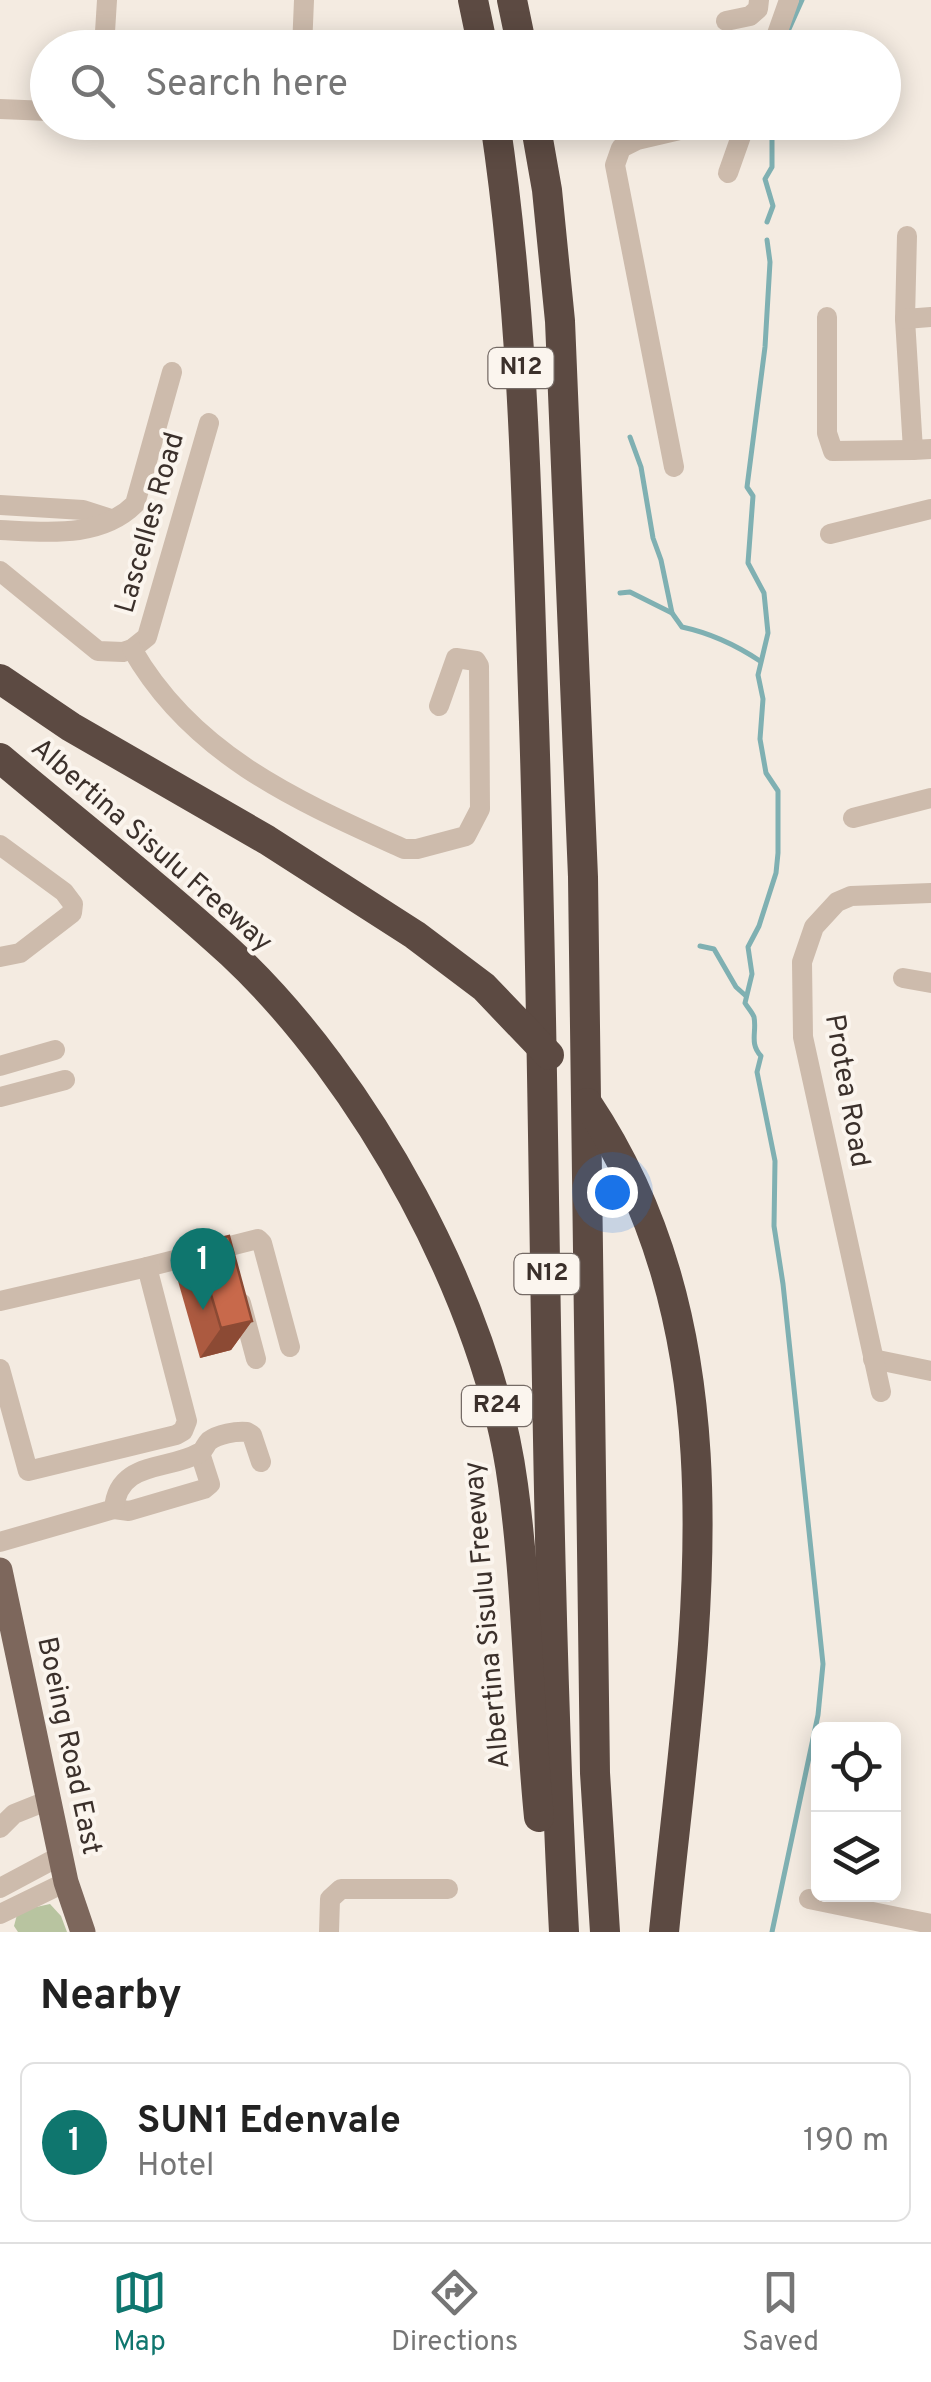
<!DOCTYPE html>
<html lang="en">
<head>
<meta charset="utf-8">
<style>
	body { margin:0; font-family:Overpass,sans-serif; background:#f6f6f6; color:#222 }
	.controls { position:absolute; right:30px; bottom:30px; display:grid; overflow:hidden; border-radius:15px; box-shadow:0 5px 25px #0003 }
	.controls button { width:90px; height:90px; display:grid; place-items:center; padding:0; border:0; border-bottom:2px solid #e0e0e0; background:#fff; color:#222; font:50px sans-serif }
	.you { position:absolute; left:612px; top:1192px; width:35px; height:35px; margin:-25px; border:8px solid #fff; border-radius:50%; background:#1a73e8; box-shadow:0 0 0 15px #1a73e833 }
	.badge { display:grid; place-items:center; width:65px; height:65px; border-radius:50%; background:#0f766e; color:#fff; font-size:32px; font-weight:700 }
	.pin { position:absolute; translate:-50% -82px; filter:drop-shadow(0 2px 5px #0008) }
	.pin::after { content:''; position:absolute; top:52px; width:35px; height:30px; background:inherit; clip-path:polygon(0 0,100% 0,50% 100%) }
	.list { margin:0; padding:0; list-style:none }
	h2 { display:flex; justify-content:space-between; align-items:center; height:130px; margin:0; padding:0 40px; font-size:42px }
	h2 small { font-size:32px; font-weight:400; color:#767676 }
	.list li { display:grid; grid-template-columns:65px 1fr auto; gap:30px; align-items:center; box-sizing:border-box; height:160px; margin:0 20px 20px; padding:0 20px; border:2px solid #e0e0e0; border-radius:15px }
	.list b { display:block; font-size:38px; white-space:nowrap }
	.list p { margin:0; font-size:32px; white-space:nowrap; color:#767676 }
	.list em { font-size:32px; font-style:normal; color:#767676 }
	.icon { flex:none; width:55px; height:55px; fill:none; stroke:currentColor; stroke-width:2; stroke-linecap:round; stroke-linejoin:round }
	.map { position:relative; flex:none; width:931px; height:1932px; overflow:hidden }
	.search { position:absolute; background:#fff; box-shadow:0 5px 25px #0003; left:30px; right:30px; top:30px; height:110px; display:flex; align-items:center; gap:25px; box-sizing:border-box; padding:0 35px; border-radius:55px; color:#767676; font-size:38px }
	.sheet { height:310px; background:#fff }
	nav { display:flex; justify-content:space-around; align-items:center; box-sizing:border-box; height:140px; border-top:2px solid #e0e0e0; background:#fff; font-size:28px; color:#767676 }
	nav a { display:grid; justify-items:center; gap:5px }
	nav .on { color:#0f766e }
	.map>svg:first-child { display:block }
</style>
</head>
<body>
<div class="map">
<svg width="931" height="1932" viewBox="0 0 931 1932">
	<rect width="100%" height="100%" fill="#f4ebe1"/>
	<polygon fill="#b8c4a0" points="50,1904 61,1916 67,1932 18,1932 14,1926 18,1911"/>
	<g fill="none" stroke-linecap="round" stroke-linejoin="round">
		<g stroke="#7fb0b2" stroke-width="5">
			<polyline points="789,29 802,0"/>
			<polyline points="767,222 773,206 765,179 772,167 772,122"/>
			<path d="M 767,240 L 770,262 L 765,347 L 747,487 L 753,496 L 748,563 L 764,593 L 768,633 L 758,675 L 763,699 L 760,739 L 766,773 L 778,791 L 778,853 L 776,873 L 759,926 L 748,947 L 752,974 L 745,1003 C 748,1008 752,1012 754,1017 C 757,1032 749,1043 761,1056 L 757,1072 L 775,1161 L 774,1226 L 783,1284 L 823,1664 L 818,1715 L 772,1932"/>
			<path d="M 630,437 L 641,467 L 653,538 L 661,560 L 672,613 L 682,627 C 710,633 736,645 760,661"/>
			<polyline points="620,593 630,592 672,613"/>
			<polyline points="700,946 714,949 736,987 746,996"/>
		</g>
		<g stroke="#cdbbac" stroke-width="20">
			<polyline points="726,21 750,16 758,9 759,0"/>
			<polyline points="104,48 107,0"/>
			<polyline points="302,48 304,0"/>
			<polyline points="772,48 789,0"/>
			<polyline points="0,109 48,111"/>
			<polyline points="728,173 746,122"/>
			<polyline points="907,236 905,319 913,450 931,449"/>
			<polyline points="827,317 827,433 833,451 913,450"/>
			<polyline points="905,319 931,317"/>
			<polyline points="674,467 615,165 621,148 637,140 714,122"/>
			<polyline points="0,505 83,510 111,519"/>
			<path d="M 0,530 C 46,532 100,539 135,504 L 172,372"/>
			<polyline points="830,534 931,509"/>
			<polyline points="0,571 98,651 123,652 132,649 147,637 209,423"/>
			<path d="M 132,649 C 193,756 298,801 404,849 L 417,849 L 466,836 L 480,809 L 479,666 L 476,661 L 456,658 L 439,706"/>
			<polyline points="853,818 931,798"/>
			<polyline points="0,845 64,892 73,904 72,913 20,953 0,957"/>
			<polyline points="903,978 931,983"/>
			<polyline points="0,1066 55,1050"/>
			<polyline points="0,1097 65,1080"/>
			<polyline points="147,1267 258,1239 262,1243 290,1347"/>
			<polyline points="0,1301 147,1267 187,1421 183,1431 176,1435 28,1471 0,1369"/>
			<polyline points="241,1303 256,1359"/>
			<polyline points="873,1359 931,1371"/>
			<polyline points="881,1392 803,1037 802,962 814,927 837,902 851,896 931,893"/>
			<polyline points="114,1509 129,1511 204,1489 210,1484 200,1453"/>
			<path d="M 0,1542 L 114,1509 C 118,1460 168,1471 199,1453 C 204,1451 205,1445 209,1441 C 218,1434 236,1431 247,1432 L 252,1435 L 261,1462"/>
			<polyline points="0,1828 14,1814 49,1800"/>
			<polyline points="0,1888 60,1856"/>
			<polyline points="809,1899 931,1924"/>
			<polyline points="0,1914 66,1882"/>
			<polyline points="329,1932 330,1899 341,1889 448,1889"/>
		</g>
		<polyline stroke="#7d675c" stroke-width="25" points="0,1570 66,1882 83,1932"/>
		<g stroke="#5c4a42" stroke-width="30">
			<polyline points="473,0 483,48"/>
			<polyline points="512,0 522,48"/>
			<path d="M 495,122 C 525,321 527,521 534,722 C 547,1125 543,1529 564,1932"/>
			<polyline points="535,122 547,190 560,321 583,877 595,1773 605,1932"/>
			<polyline points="0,679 71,727 267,840 415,935 484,987 549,1055"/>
			<path d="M 0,758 C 77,823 157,885 231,953 C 365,1078 489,1302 513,1485 C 528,1595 528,1707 539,1817"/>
			<path d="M 587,1103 C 752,1350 691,1655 664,1932"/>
		</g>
	</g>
	<polygon fill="#ac5a40" points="196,1244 252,1321 231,1350 200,1358 176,1274"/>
	<polygon fill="#8c4a34" points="252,1321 231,1350 200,1358 221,1328"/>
	<polygon fill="#c8694b" stroke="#8c4a34" stroke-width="2.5" points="229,1236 252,1321 221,1328 196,1244"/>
	<g text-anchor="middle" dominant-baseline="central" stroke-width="8" stroke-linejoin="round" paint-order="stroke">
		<g fill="#fbf5ee" stroke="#756b66" stroke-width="2.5">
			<rect x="488.5" y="348" width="65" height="40" rx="8"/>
			<rect x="514.5" y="1254" width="65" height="40" rx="8"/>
			<rect x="462" y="1386" width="70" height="40" rx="8"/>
		</g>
		<g font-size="25" font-weight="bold" fill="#3b302b">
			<text x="521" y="368">N12</text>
			<text x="547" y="1274">N12</text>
			<text x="497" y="1406">R24</text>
		</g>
		<g font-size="28" fill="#3b302b" stroke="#fbf5ee">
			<text transform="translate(151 523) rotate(-74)">Lascelles Road</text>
			<text transform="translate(151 846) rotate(41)">Albertina Sisulu Freeway</text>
			<text transform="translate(846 1091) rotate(80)">Protea Road</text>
			<text transform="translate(488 1615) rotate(-95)">Albertina Sisulu Freeway</text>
			<text transform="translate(68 1746) rotate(78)">Boeing Road East</text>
		</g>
	</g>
</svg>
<div class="controls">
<button><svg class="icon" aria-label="locate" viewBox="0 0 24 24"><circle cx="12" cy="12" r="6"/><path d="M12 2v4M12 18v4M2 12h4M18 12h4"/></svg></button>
<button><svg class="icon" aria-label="layers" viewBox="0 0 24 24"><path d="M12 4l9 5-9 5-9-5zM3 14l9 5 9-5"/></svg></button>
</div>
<div class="you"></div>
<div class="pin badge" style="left:203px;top:1310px">1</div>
<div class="search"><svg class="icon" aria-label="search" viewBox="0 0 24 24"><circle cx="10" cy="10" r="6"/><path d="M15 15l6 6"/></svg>Search here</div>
</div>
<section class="sheet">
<h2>Nearby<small></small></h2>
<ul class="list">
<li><span class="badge">1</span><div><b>SUN1 Edenvale</b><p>Hotel</p></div><em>190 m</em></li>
</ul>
</section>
<nav>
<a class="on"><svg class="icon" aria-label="map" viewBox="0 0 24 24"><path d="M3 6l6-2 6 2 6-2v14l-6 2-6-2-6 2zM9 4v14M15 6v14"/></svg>Map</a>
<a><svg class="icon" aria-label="directions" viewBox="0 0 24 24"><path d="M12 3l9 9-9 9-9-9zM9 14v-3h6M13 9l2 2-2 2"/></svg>Directions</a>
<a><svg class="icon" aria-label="saved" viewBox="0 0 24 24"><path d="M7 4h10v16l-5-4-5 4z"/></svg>Saved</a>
</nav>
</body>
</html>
